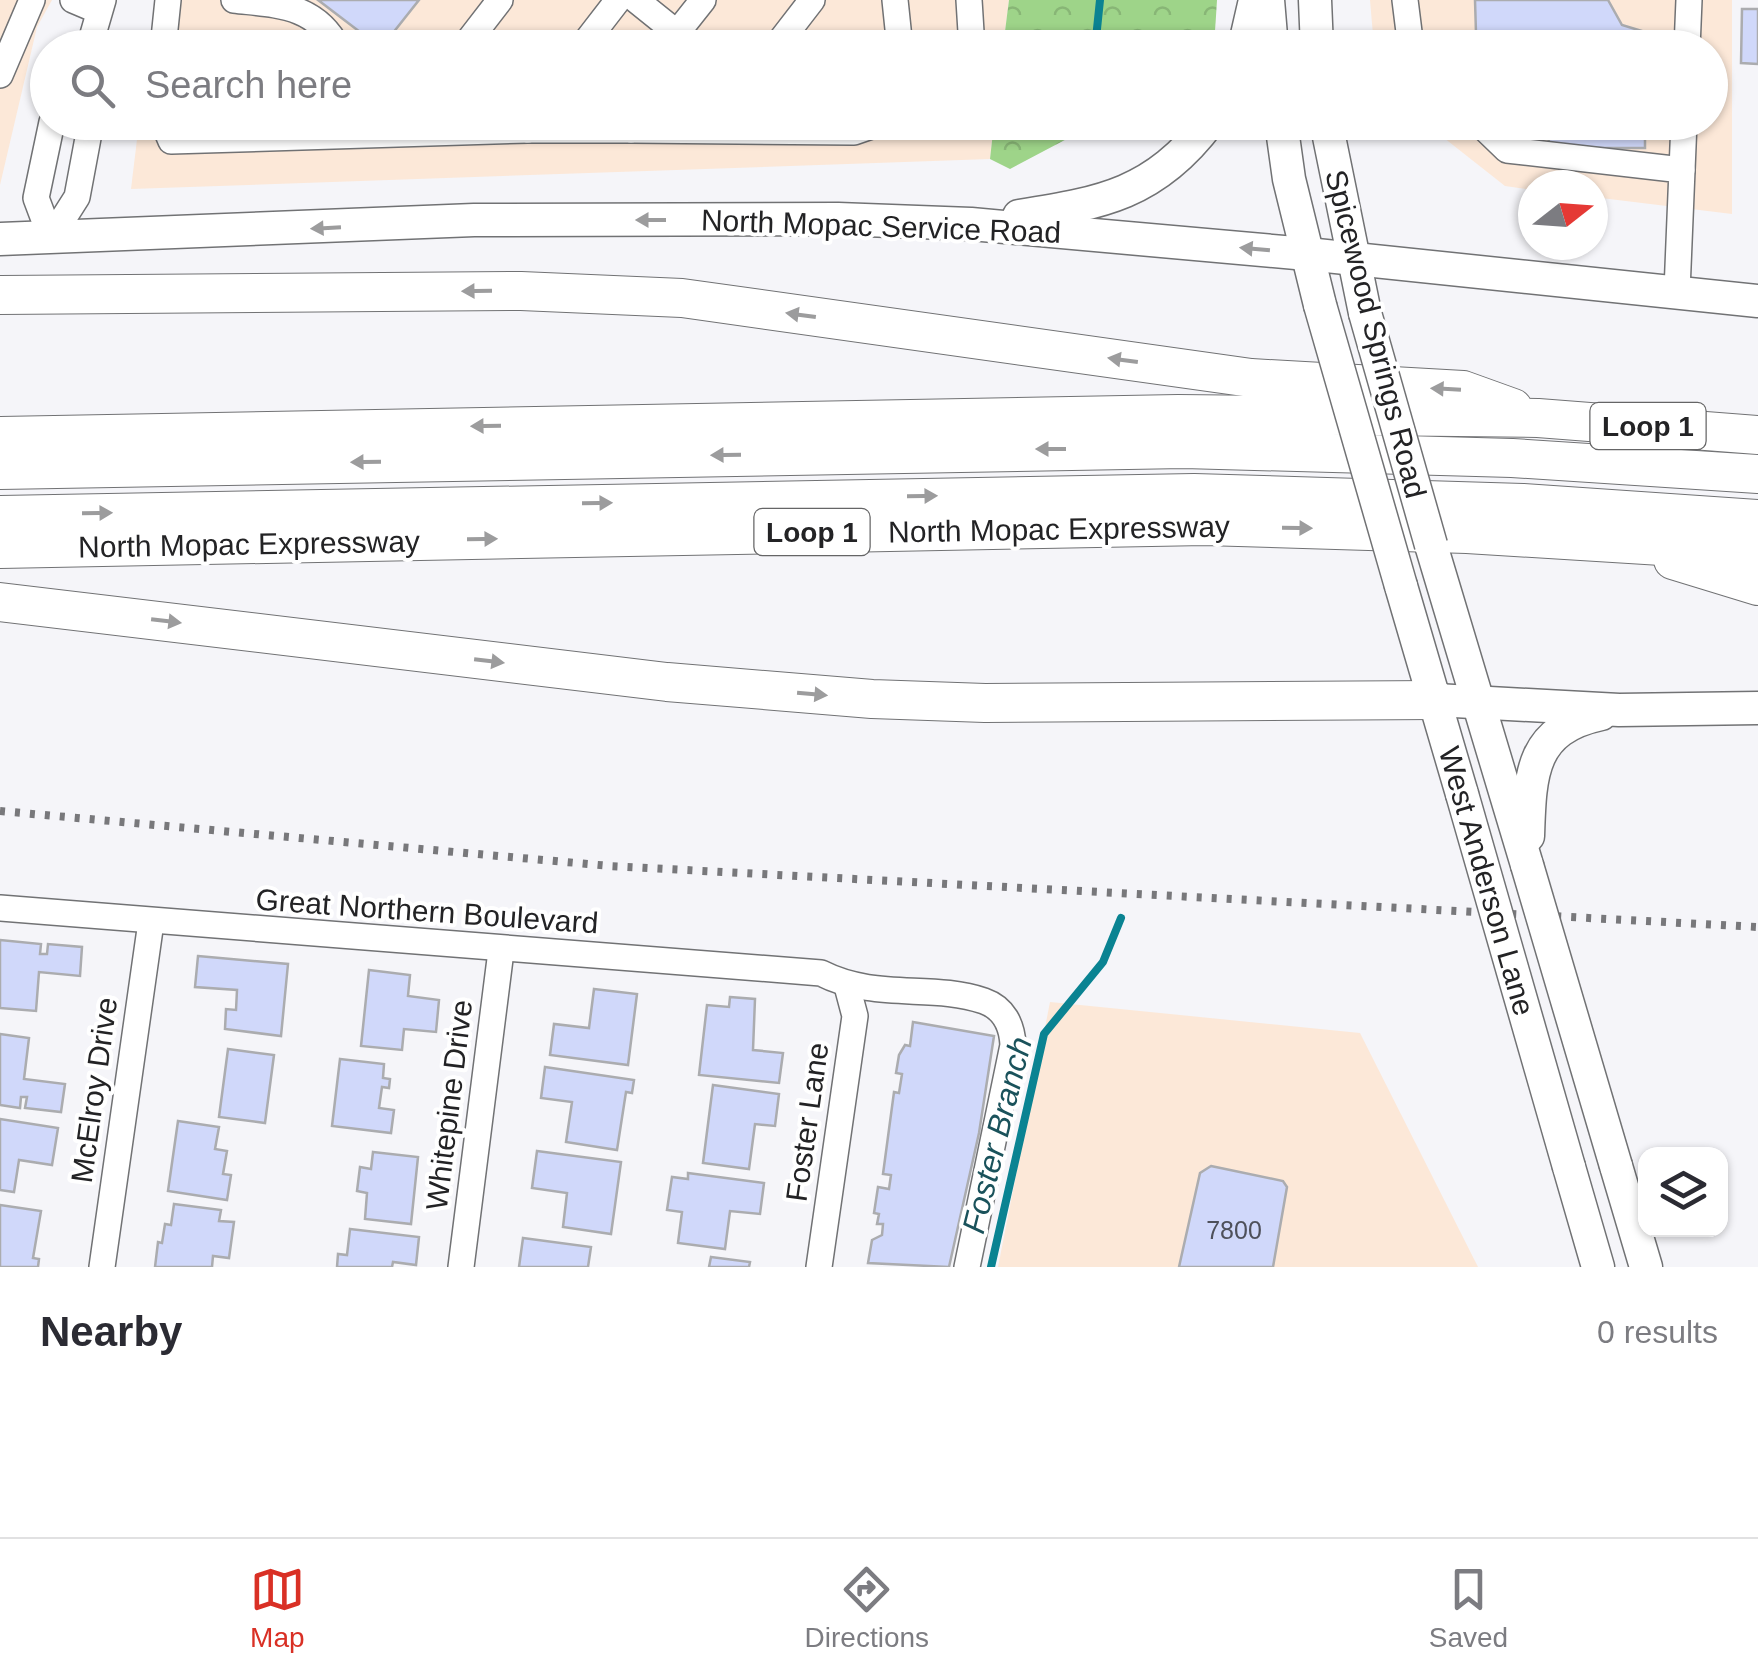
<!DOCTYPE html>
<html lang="en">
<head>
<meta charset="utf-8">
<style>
	body { margin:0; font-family:Arial,sans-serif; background:#f2f2f3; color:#2b2b33 }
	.controls { position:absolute; right:30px; bottom:30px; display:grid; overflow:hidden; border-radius:20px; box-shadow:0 2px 8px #0004 }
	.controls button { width:90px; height:90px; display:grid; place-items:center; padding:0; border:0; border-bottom:2px solid #e1e1e2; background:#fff; color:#2b2b33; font:50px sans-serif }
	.compass { position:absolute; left:1518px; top:170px; width:90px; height:90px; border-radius:50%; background:#fff; box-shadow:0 2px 8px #0004; rotate:73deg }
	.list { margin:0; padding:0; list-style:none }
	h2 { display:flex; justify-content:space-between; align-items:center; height:130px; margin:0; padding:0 40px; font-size:42px }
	h2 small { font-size:32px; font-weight:400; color:#7c7c81 }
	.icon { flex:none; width:55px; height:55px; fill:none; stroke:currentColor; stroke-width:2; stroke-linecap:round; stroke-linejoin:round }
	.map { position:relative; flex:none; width:1758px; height:1267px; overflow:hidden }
	.search { position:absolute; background:#fff; box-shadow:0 2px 8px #0004; left:30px; right:30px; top:30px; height:110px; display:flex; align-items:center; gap:25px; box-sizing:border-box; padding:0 35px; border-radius:55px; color:#7c7c81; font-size:38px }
	.sheet { height:270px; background:#fff }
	nav { display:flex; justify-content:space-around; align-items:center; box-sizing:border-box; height:140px; border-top:2px solid #e1e1e2; background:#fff; font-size:28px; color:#7c7c81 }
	nav a { display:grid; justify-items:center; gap:5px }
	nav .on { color:#d93025 }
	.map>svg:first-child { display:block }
</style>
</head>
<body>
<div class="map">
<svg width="1758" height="1267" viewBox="0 0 1758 1267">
	<defs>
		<pattern id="forest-crowns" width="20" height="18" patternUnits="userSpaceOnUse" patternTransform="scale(2.5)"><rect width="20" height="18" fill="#9ed489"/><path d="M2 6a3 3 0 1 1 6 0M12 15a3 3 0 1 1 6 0" fill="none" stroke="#88b676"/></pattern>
	</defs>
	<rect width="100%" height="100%" fill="#f5f5f9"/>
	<g fill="#fce8d8">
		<polygon points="0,0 52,0 37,27 0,185"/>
		<polygon points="156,0 1009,0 1003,47 149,48"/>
		<polygon points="1370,0 1732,0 1732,214 1593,197 1593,185 1533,185 1533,190 1505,186 1425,123 1710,122 1710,48 1374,47"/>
		<polygon points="139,123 994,123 990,159 131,189"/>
		<polygon points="1050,1002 1360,1033 1478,1267 998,1267"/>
	</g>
	<g fill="url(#forest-crowns)">
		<polygon points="1009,0 1217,0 1214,47 1003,47"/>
		<polygon points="994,123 994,122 1097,123 1010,169 990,159"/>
	</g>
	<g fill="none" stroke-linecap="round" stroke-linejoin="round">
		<g stroke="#0a8392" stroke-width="8">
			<polyline points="1095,48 1100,0"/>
			<polyline points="991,1267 1044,1034 1103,962 1121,918"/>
		</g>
	</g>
	<g fill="#d0d8fa" stroke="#abacaf" stroke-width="2.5">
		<polygon points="318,0 419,0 381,48"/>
		<polygon points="1475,0 1608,0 1622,25 1645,32 1645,48 1481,48 1476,33"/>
		<polygon points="1742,9 1758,9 1758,64 1741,63"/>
		<polygon points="1548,122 1645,122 1645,148 1549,148"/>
		<polygon points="0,940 41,944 40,954 47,954 48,944 82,947 80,976 39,972 36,1011 0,1008"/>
		<polygon points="198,956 288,964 281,1036 225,1029 226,1009 236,1010 237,990 195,987"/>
		<polygon points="369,970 410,975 408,996 439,1000 436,1032 404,1029 402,1050 361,1046"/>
		<polygon points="594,989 637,994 628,1065 550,1055 554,1024 589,1028"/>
		<polygon points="730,997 755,999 753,1050 783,1053 779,1083 699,1075 707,1005 729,1007"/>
		<polygon points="913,1022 994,1036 979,1133 949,1267 868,1263 872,1240 882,1235 883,1224 877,1224 879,1214 874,1213 878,1187 889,1189 891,1175 883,1174 894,1092 899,1093 902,1074 896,1073 899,1055 905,1045 910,1046"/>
		<polygon points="0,1034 29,1038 24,1079 65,1084 61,1112 25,1108 27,1097 21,1097 20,1108 0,1105"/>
		<polygon points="228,1049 274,1055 265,1123 219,1117"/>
		<polygon points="340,1059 384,1064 383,1078 390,1079 389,1088 382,1087 379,1108 394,1110 391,1133 332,1126"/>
		<polygon points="545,1067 634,1080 632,1093 626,1092 617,1150 566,1142 572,1102 541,1098"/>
		<polygon points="713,1085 779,1094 775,1126 755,1124 749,1169 703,1163"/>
		<polygon points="0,1119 58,1128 52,1165 19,1160 14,1192 0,1190"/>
		<polygon points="178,1121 219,1127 215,1149 227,1151 223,1174 231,1175 227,1200 168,1191"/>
		<polygon points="537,1151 621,1162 611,1234 563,1227 567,1193 532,1188"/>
		<polygon points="373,1152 418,1157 411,1224 365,1219 367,1193 357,1191 360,1167 371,1169"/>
		<polygon points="1211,1166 1283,1181 1287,1187 1273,1267 1179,1267 1200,1173"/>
		<polygon points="688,1173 764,1183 760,1214 730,1211 725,1249 678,1243 682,1212 667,1210 672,1177 688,1179"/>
		<polygon points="174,1204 221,1210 219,1221 234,1222 229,1258 213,1256 212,1267 155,1267 158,1242 162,1243 165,1224 171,1225"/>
		<polygon points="0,1205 41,1211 33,1258 39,1259 38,1267 0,1267"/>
		<polygon points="350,1229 419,1237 416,1265 393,1262 392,1267 337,1267 338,1254 347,1255"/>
		<polygon points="523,1238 591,1247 588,1267 519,1267"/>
		<polygon points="711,1257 750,1262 749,1267 709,1267"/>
	</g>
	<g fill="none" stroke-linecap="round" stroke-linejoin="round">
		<defs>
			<g id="minor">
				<polyline points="73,0 99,11"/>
				<path d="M 234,0 C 277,5 315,4 338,48"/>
				<polyline points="636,0 677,33"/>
				<polyline points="895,0 900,48"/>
				<polyline points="969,0 972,48"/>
				<polyline points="1405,0 1411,48"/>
				<polyline points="89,48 103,0"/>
				<polyline points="163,48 168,0"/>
				<polyline points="463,48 500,0"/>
				<polyline points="581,48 618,0"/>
				<polyline points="665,48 703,0"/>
				<polyline points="775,48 812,0"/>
				<polyline points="1687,48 1689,0"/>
				<polyline points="0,75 32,0"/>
				<polyline points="163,122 171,141 528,130"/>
				<polyline points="530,122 528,130 631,130"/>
				<polyline points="631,122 631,130 854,132 883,122"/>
				<polyline points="1478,122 1507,150 1682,170 1677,291"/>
				<polyline points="1682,170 1684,122"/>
				<polyline points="51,238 77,197 91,122"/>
				<polyline points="51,238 36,198 52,122"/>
				<path d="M 0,908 L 821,973 C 876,1001 932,983 984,1001 C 1004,1008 1012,1025 1013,1045 L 967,1267"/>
				<polyline points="102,1267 151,922"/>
				<polyline points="461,1267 501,951"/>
				<polyline points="819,1267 855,1016 847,986"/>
			</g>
			<g id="major">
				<polyline points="1268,0 1272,48"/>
				<polyline points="1315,0 1317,48"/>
				<polyline points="1244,48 1255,0"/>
				<polyline points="1281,122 1289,179 1320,305"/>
				<polyline points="1326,122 1365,313"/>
				<path d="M 1019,216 C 1102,203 1155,194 1209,122"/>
				<polyline points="0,239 474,220 838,219 971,224 1307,254 1758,301"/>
				<polyline points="1431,545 1527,865"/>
				<polyline points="1401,586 1462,794"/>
				<polyline points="1436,700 1619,710 1758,708"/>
				<path d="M 1528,836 C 1530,773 1531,729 1601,714"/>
				<polyline points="1616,1166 1646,1267"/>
				<polyline points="1569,1167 1598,1267"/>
			</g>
			<g id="highway">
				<polyline points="0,295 521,291 682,298 1251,378 1463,390 1513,408"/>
				<polyline points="0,436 1178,414 1538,418 1758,435"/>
				<polyline points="0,470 1184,449 1512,458 1758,474"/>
				<polyline points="0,515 1194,493 1523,503 1758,519"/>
				<polyline points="0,549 1205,526 1467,534 1758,552"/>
				<polyline points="1673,560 1758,586"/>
				<polyline points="0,602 667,682 872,699 985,703 1436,700"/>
			</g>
		</defs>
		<use href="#minor" stroke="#717274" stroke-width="28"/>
		<use href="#major" stroke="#717274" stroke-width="35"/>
		<use href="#highway" stroke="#717274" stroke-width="40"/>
		<use href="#minor" stroke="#fff" stroke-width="25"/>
		<use href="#major" stroke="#fff" stroke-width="32"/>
		<use href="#highway" stroke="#fff" stroke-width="38"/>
		<polyline stroke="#78787b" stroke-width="8" stroke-dasharray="5 10" stroke-linecap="butt" points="0,811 610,866 1758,927"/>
		<defs>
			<g id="major-bridge">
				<polyline points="1320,305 1401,586"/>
				<polyline points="1365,313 1431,545"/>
				<polyline points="1462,794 1569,1167"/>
				<polyline points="1527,865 1616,1166"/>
			</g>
		</defs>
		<use href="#major-bridge" stroke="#717274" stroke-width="35" stroke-linecap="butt"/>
		<use href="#major-bridge" stroke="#fff" stroke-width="32"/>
	</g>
	<defs><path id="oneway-solid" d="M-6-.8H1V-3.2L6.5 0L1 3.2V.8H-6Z" transform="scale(2.5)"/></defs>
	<g fill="#9c9c9d">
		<use href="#oneway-solid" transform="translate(651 220) rotate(180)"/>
		<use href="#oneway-solid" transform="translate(326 228) rotate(177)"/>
		<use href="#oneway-solid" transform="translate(1255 249) rotate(-175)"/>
		<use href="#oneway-solid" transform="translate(477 291) rotate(179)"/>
		<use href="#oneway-solid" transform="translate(801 315) rotate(-172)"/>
		<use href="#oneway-solid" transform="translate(1123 360) rotate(-172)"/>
		<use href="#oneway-solid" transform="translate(1446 389) rotate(-177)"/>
		<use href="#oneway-solid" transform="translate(486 426) rotate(179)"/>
		<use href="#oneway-solid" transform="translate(1051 449) rotate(180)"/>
		<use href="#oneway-solid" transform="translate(726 455) rotate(179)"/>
		<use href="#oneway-solid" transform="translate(366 462) rotate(179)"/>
		<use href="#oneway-solid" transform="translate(922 496) rotate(-1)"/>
		<use href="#oneway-solid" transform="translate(597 503) rotate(-1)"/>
		<use href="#oneway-solid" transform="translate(97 513) rotate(-1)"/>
		<use href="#oneway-solid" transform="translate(1297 528) rotate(1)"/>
		<use href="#oneway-solid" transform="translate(482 539) rotate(-1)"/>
		<use href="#oneway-solid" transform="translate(166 621) rotate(7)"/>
		<use href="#oneway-solid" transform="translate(489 661) rotate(7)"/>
		<use href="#oneway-solid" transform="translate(812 694) rotate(5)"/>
	</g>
	<g text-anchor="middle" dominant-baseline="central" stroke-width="8" stroke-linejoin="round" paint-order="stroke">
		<g font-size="25" fill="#4e505a">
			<text x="1234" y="1230">7800</text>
		</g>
		<g fill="#fff" stroke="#656566" stroke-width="2.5">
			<rect x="1590.5" y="403" width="115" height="46" rx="8"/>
			<rect x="754.5" y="509" width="115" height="46" rx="8"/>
		</g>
		<g font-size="28" font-weight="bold" fill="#232325">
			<text x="1648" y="426">Loop 1</text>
			<text x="812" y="532">Loop 1</text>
		</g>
		<g font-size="30" fill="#232325" stroke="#fff">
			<text transform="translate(881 226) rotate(2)">North Mopac Service Road</text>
			<text transform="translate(1376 334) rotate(76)">Spicewood Springs Road</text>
			<text transform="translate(1059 529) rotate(-1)">North Mopac Expressway</text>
			<text transform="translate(249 544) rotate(-1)">North Mopac Expressway</text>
			<text transform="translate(1487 881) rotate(74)">West Anderson Lane</text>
			<text transform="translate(427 911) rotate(4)">Great Northern Boulevard</text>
			<text transform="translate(94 1090) rotate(-82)">McElroy Drive</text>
			<text transform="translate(449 1105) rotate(-83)">Whitepine Drive</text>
			<text transform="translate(807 1122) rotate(-82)">Foster Lane</text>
		</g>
		<g font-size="32" font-style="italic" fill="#1a525b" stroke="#fff">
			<text transform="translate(997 1135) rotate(-76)">Foster Branch</text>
		</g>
	</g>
</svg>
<div class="controls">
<button><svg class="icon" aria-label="layers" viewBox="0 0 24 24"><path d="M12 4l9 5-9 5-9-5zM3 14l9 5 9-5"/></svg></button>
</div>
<svg class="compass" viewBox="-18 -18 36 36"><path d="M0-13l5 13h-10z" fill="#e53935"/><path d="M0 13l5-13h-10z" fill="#7c7c81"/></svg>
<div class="search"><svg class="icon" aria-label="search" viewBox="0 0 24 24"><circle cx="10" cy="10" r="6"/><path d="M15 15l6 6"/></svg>Search here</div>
</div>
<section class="sheet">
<h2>Nearby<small>0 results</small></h2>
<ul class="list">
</ul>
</section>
<nav>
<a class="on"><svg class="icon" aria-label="map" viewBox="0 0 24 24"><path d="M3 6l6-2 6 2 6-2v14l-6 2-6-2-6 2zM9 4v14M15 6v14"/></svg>Map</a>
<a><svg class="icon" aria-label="directions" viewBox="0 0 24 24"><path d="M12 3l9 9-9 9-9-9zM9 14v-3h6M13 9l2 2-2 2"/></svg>Directions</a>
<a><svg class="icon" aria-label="saved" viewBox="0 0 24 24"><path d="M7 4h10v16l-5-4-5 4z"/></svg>Saved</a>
</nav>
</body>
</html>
